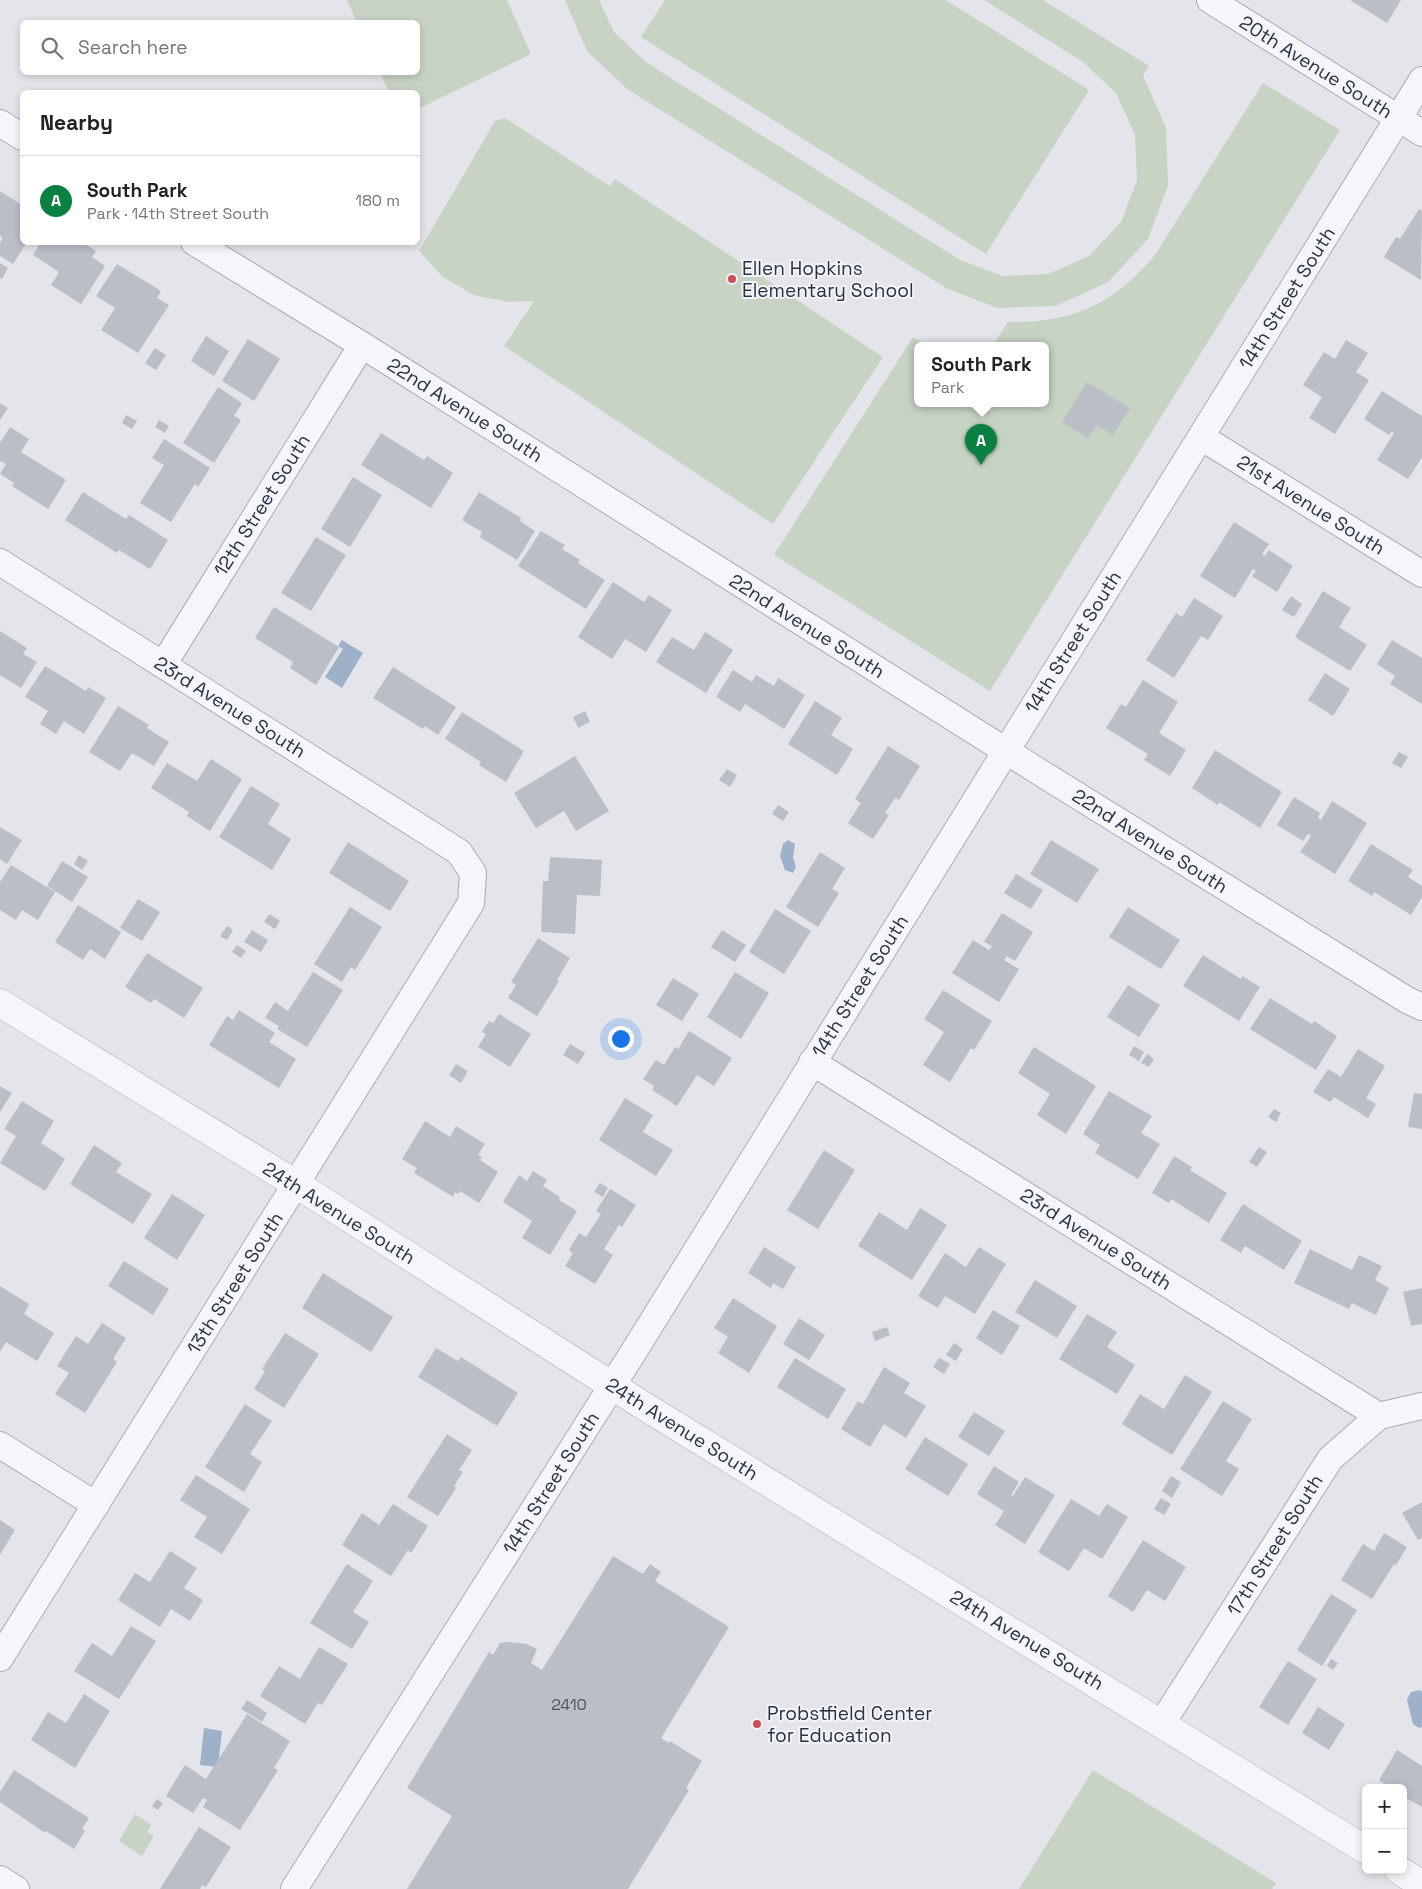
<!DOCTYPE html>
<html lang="en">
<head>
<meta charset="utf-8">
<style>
	body { margin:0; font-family:"Space Grotesk",sans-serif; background:#f2f2f2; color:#222 }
	.controls { position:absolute; right:15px; bottom:15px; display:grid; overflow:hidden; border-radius:8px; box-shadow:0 2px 8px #0003 }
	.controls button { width:45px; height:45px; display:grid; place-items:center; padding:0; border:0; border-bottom:1px solid #e0e0e0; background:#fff; color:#222; font:25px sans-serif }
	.you { position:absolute; left:620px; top:1038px; width:18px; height:18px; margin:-12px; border:4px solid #fff; border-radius:50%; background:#1a73e8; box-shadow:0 0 0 8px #1a73e833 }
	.badge { display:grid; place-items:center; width:32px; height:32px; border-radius:50%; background:#0b8043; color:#fff; font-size:16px; font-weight:700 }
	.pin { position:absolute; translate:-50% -41px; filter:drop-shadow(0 1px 2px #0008) }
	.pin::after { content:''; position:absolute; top:26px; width:18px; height:15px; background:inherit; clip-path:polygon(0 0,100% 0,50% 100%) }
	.popup { position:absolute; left:914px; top:342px; width:135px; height:65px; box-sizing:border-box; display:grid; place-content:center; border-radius:8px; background:#fff; filter:drop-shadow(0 1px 4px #0005); font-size:16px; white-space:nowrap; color:#767676 }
	.popup b { font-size:19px; color:#222 }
	.popup::after { content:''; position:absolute; left:50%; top:100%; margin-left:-10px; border:10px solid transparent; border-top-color:#fff }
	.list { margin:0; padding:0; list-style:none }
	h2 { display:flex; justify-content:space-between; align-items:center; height:65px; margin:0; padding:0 20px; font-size:21px }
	h2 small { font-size:16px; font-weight:400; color:#767676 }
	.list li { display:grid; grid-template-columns:32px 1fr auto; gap:15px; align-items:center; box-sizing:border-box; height:90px; padding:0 20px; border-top:1px solid #e0e0e0 }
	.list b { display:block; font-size:19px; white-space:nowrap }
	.list p { margin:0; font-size:16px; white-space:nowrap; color:#767676 }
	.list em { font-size:16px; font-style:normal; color:#767676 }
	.icon { flex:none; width:28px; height:28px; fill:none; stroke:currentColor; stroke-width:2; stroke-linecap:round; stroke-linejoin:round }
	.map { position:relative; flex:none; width:1422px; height:1889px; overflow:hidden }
	.search { position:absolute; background:#fff; box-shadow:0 2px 8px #0003; left:20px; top:20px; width:400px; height:55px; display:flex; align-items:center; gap:12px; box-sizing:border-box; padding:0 18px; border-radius:8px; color:#767676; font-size:19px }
	.panel { position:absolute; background:#fff; box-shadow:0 2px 8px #0003; left:20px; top:90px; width:400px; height:155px; border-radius:8px }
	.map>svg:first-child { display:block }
</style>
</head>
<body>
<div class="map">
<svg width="1422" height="1889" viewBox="0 0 1422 1889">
	<rect width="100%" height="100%" fill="#e3e5ea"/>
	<g fill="#c7d4c4">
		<polygon points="347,0 507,0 531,54 418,109 418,92 389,92 380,73 418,72 418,22 357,22"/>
		<polygon points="565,0 599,0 614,32 647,63 960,260 1003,276 1048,274 1089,256 1121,222 1137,180 1135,135 1116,93 1083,62 984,0 1043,0 1149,66 1143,75 1166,128 1168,185 1148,239 1108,282 1056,306 997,308 946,288 627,89 587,51"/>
		<polygon points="665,0 946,0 1089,90 986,254 641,37"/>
		<path d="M 1263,83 L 1340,130 L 990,691 L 774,555 L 913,337 L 928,346 L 917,346 L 917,404 L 1045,404 L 1045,346 L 992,346 L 1008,322 C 1072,323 1113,305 1155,255 Z"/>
		<polygon points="505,118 610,186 615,179 883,357 773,524 504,346 534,301 508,302 474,295 443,277 419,251 495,121"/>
		<polygon points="1093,1770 1276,1883 1272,1889 1019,1889"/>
		<polygon points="135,1814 151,1825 147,1832 154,1836 142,1856 119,1841"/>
	</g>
	<g fill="#9fb1c9">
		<polygon points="342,640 363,653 342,688 325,677 343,649 338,646"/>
		<polygon points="788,840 795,844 793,858 796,867 793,873 785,870 780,856 783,844"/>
		<polygon points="1420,1690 1422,1692 1422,1727 1419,1728 1413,1724 1407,1700 1411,1692"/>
		<polygon points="204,1728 222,1731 218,1767 200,1765"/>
	</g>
	<g fill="#babec7">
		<polygon points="1350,0 1401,0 1387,23"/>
		<polygon points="0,191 22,205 22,242 27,242 13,264 0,256 0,243 3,238 0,236"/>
		<polygon points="1419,209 1422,211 1421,280 1384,257 1396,237 1400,239"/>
		<polygon points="41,242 82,242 96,251 92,257 105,266 81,304 51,285 59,272 33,255"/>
		<polygon points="0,263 8,268 2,279 0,278"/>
		<polygon points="117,264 161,291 157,298 169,305 138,353 101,330 115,308 96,296"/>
		<polygon points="206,336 229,351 214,376 191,361"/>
		<polygon points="248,339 280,359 254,401 222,381"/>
		<polygon points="1346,340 1368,353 1356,372 1369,380 1335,434 1309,418 1322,397 1303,385 1324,352 1335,359"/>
		<polygon points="155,348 166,355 156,370 145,363"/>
		<polygon points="1087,382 1130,408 1113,435 1097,425 1088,438 1062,422"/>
		<polygon points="218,387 242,403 234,416 241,420 214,463 183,443"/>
		<polygon points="1382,391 1422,416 1422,457 1408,479 1377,460 1394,433 1392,431 1389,435 1364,419"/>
		<polygon points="0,403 8,408 0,420"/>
		<polygon points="126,415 137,421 132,429 122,423"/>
		<polygon points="159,420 169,426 165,433 155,427"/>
		<polygon points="10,427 29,439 21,452 66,480 48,509 12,486 14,483 0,474 6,464 0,461 0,443"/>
		<polygon points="381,433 424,460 427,456 453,473 431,508 361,465"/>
		<polygon points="164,439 210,468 198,487 195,484 171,522 140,503 164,465 152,458"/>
		<polygon points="353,477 382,495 350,547 321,529"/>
		<polygon points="83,492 126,519 129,515 168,540 150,569 119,550 117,553 65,520"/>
		<polygon points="479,492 521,518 520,521 535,531 517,560 480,537 482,532 462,520"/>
		<polygon points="1234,522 1269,544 1262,554 1265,556 1269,550 1293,566 1277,592 1252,576 1256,571 1253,569 1235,598 1200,576"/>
		<polygon points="541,531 565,545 562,549 580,560 578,563 605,580 586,609 518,566"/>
		<polygon points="316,537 346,555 311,611 281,593"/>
		<polygon points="613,582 644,602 649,595 672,610 646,652 625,639 612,659 578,637"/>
		<polygon points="1323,591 1351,608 1339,627 1367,645 1350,671 1295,637"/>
		<polygon points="1291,596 1302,604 1294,617 1282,610"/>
		<polygon points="1194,598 1223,616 1208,640 1201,636 1174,678 1146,660 1176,613 1182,617"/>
		<polygon points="274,607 339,647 316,685 290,668 293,662 255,638"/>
		<polygon points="0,631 27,648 23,654 37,662 21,688 0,675"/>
		<polygon points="705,632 733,650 706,693 656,662 672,637 694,650"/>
		<polygon points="1392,640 1422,658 1422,704 1390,684 1395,676 1377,664"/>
		<polygon points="45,666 86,691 88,687 106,698 84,734 64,721 56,734 40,724 48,711 25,697"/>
		<polygon points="393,667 456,707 438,735 425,726 423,729 373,698"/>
		<polygon points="733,670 752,682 756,675 774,686 778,678 805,695 784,729 745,704 740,712 716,697"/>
		<polygon points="1325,673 1350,689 1333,716 1308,700"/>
		<polygon points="1143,680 1178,702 1159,733 1186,750 1170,776 1144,760 1148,754 1106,728 1121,704 1126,707"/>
		<polygon points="815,701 842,718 831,735 853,749 837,775 788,744"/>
		<polygon points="118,706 149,725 147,728 169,742 154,766 132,753 120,771 89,752"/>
		<polygon points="585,711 590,722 578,728 573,717"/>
		<polygon points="462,712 524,751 506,782 479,765 481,762 445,739"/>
		<polygon points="888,746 920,766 899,800 895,798 885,813 889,815 873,839 848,823 861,803 855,799"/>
		<polygon points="1215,750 1282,792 1260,828 1219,802 1218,805 1192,788"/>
		<polygon points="1399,752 1408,757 1401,768 1392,763"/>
		<polygon points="575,756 609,811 576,831 564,811 536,828 514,793"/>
		<polygon points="211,759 242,779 210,831 187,816 189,812 151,788 167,763 197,781"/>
		<polygon points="727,769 737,775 730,787 719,780"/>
		<polygon points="251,786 280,804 268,824 291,839 272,870 219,837"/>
		<polygon points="1294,797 1320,813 1318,818 1321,820 1332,801 1367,823 1335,874 1300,852 1311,836 1308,834 1303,841 1277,825"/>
		<polygon points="778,805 789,812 783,821 772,814"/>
		<polygon points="0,827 22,840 7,864 0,859"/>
		<polygon points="1051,840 1099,869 1077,903 1030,874"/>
		<polygon points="348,842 409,881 390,911 329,873"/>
		<polygon points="1371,844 1413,870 1408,877 1422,886 1422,897 1411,915 1374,892 1372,896 1348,881"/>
		<polygon points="820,852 845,868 832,889 839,893 818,927 786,907"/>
		<polygon points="79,855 88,861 82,870 74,864"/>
		<polygon points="550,857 602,860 600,896 577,895 575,934 541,932 543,881 548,881"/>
		<polygon points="62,861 88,877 72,902 47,886"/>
		<polygon points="11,865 55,892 38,920 22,910 16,920 0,910 0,882"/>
		<polygon points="1016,874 1043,890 1031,909 1004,893"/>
		<polygon points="138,899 160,912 142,941 120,928"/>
		<polygon points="78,905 121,932 105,959 90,949 83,960 55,942"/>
		<polygon points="350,907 382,927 355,970 351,967 342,982 314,964"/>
		<polygon points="1128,907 1180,940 1161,969 1109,937"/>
		<polygon points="775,909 811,931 784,974 749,952"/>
		<polygon points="1002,913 1033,932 1015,961 1007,956 1004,960 1019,969 999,1002 952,973 973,940 989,950 992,946 984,942"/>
		<polygon points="269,914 280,921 275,929 264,922"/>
		<polygon points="227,926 233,930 227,940 220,936"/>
		<polygon points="252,930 268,940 261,952 244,942"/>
		<polygon points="722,930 746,945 735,962 711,947"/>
		<polygon points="538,938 570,958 557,980 559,981 537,1016 508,998 516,985 511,982"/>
		<polygon points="237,945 246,951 241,958 232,952"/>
		<polygon points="147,953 203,988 184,1018 154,999 151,1003 125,987"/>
		<polygon points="1203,955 1241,979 1242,976 1260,987 1239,1021 1183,986"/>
		<polygon points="313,972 343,990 307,1047 277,1029 279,1026 265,1018 275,1002 288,1011"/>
		<polygon points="735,972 769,993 741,1039 707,1017"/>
		<polygon points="673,978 699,994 682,1021 656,1005"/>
		<polygon points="1128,985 1160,1005 1139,1037 1107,1017"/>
		<polygon points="943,990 992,1021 974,1050 971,1048 950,1082 923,1065 944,1032 924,1019"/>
		<polygon points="1270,998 1312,1024 1314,1021 1337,1036 1316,1070 1250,1029"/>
		<polygon points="239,1010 275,1033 269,1042 296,1059 279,1088 209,1045 227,1016 233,1020"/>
		<polygon points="499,1014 531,1034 510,1067 478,1047 486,1034 482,1032 489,1021 493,1023"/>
		<polygon points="689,1031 732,1058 714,1086 697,1075 677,1106 652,1090 654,1086 643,1079 656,1060 664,1065 675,1047 678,1049"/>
		<polygon points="570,1044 585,1053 578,1064 563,1055"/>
		<polygon points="1134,1046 1144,1052 1139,1061 1129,1055"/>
		<polygon points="1034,1047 1096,1086 1066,1134 1037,1115 1050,1094 1018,1073"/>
		<polygon points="1358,1049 1385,1066 1366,1098 1376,1104 1368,1118 1334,1097 1330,1102 1313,1092 1328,1069 1341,1077"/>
		<polygon points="1147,1054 1154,1059 1149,1067 1141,1063"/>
		<polygon points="456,1064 468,1071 461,1083 449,1075"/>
		<polygon points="0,1086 12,1093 0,1112"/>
		<polygon points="1109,1091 1152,1116 1141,1133 1160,1144 1138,1179 1095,1153 1100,1145 1083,1134"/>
		<polygon points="1414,1093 1422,1094 1422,1129 1408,1127"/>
		<polygon points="625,1098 653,1115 643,1132 673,1150 656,1176 599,1140"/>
		<polygon points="22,1101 54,1121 41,1143 65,1159 45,1191 0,1163 16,1136 4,1129"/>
		<polygon points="1274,1109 1281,1113 1276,1122 1268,1117"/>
		<polygon points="425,1121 450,1137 456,1126 485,1144 478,1155 482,1157 480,1160 498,1172 479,1203 460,1191 458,1194 455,1192 453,1197 414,1173 417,1168 402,1159"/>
		<polygon points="94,1145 122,1163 116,1172 152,1194 133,1224 70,1184"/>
		<polygon points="1259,1147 1267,1152 1257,1167 1249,1162"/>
		<polygon points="824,1150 855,1170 818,1229 787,1210"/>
		<polygon points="1174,1156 1192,1167 1190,1170 1227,1193 1209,1223 1171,1199 1169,1203 1152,1193"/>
		<polygon points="533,1171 547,1180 543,1186 560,1197 559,1200 577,1211 550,1255 522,1238 532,1221 503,1202 519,1175 527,1181"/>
		<polygon points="600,1183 608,1188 603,1197 594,1192"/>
		<polygon points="610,1189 636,1205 622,1227 619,1225 604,1249 613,1255 595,1284 565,1266 573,1253 569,1250 579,1233 586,1237 601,1214 596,1211"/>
		<polygon points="172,1194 205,1215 177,1260 144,1238"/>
		<polygon points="1243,1204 1302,1241 1284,1270 1245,1246 1241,1253 1220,1240"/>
		<polygon points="920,1208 947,1225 912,1280 858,1246 879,1212 907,1230"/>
		<polygon points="764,1247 796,1267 783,1289 773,1283 771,1288 748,1273"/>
		<polygon points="979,1247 1006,1264 975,1314 945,1296 938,1308 918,1296 945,1253 966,1267"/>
		<polygon points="1310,1249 1352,1270 1359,1255 1382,1266 1375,1280 1389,1288 1376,1315 1352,1303 1349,1309 1294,1283"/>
		<polygon points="124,1261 169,1289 153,1315 108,1286"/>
		<polygon points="323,1273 393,1317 371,1352 302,1308"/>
		<polygon points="1035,1280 1077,1306 1057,1338 1015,1312"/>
		<polygon points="0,1286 29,1304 24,1314 54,1333 37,1361 6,1342 0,1352"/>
		<polygon points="1422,1288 1422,1324 1411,1326 1403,1292"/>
		<polygon points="733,1298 777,1326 749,1373 718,1353 728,1337 714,1328"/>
		<polygon points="993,1310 1020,1326 1002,1355 976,1338"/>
		<polygon points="1087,1314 1117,1332 1107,1347 1135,1365 1117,1394 1059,1359"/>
		<polygon points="799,1318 825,1335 809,1360 783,1344"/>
		<polygon points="102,1323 126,1338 113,1359 117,1362 85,1413 55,1394 69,1373 57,1366 76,1336 88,1344"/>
		<polygon points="887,1327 890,1335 875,1341 872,1332"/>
		<polygon points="285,1333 319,1354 284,1408 254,1389 265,1371 262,1369"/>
		<polygon points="954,1343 963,1349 956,1361 946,1355"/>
		<polygon points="436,1348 458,1361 461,1357 518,1393 497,1426 418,1377"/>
		<polygon points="795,1358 846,1389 828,1419 777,1387"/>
		<polygon points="939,1358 950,1364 944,1374 933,1367"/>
		<polygon points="884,1367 910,1383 904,1393 926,1406 906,1438 884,1424 870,1447 841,1429 858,1401 863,1404"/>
		<polygon points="1185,1375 1212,1392 1172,1455 1122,1424 1140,1394 1164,1409"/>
		<polygon points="1223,1401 1252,1419 1226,1461 1239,1469 1222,1496 1180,1469"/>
		<polygon points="245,1404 272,1421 250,1454 262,1462 244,1492 205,1467"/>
		<polygon points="974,1412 1005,1431 989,1456 958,1437"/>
		<polygon points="447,1434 472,1450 459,1470 463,1472 454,1486 456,1488 438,1516 407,1497"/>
		<polygon points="925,1437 968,1464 948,1496 905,1469"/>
		<polygon points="994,1466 1019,1482 1011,1495 1013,1496 1025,1477 1055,1495 1025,1544 995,1525 1004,1511 977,1494"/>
		<polygon points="196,1475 250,1509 222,1554 194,1537 207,1517 180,1500"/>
		<polygon points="1171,1476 1181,1482 1172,1498 1162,1491"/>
		<polygon points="1161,1498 1171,1504 1164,1515 1154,1509"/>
		<polygon points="1071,1499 1099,1516 1107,1504 1128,1517 1102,1559 1084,1548 1069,1571 1038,1552"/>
		<polygon points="1422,1502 1422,1538 1418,1540 1402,1513"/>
		<polygon points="393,1504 428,1526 411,1553 408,1550 391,1576 342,1545 362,1513 379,1525"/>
		<polygon points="0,1520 15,1530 0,1555"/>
		<polygon points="1384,1533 1407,1547 1396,1565 1394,1564 1372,1599 1341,1580 1363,1544 1374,1551"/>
		<polygon points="1143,1540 1186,1567 1165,1601 1147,1590 1133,1612 1108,1596"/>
		<polygon points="170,1551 197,1568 184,1588 203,1600 190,1621 171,1609 160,1627 118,1600 135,1573 150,1582"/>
		<polygon points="613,1556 643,1574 650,1564 661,1572 655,1581 729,1627 661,1738 669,1743 670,1741 702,1761 686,1788 689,1790 628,1889 407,1889 452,1816 407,1788 489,1652 493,1655 500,1643 508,1642 527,1644 537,1649 531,1663 542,1670"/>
		<polygon points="347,1564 373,1581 353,1612 369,1622 352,1649 310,1623"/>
		<polygon points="1331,1594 1357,1610 1322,1666 1297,1650"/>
		<polygon points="131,1626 156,1641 119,1699 74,1671 92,1643 112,1656"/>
		<polygon points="319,1647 348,1664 322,1705 318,1703 305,1724 260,1696 279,1666 300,1679"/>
		<polygon points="1331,1659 1338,1663 1333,1670 1327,1666"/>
		<polygon points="1288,1661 1317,1679 1288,1725 1259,1707"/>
		<polygon points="84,1694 110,1711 75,1768 31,1740 48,1712 66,1723"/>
		<polygon points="247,1700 267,1713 262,1722 241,1709"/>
		<polygon points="1318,1707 1345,1724 1329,1750 1302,1733"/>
		<polygon points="247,1714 290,1741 274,1768 278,1770 240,1830 203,1807 207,1800 203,1798 193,1813 166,1796 185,1765 206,1779"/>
		<polygon points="1397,1750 1422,1766 1422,1807 1403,1796 1403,1788 1390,1788 1379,1780"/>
		<polygon points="14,1770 89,1818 82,1829 85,1831 74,1849 46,1831 45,1833 0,1802 0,1792"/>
		<polygon points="157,1799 163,1803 158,1810 152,1806"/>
		<polygon points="199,1827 231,1847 206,1887 202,1885 200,1889 160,1889"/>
	</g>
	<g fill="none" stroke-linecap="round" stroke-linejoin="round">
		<defs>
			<g id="minor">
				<polyline points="1210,0 1422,133"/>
				<polyline points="0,123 22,137"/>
				<polyline points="194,242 362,345 1041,773 1407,1000 1422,1007"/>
				<polyline points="1201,437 1422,574"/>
				<polyline points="0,562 459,852 473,873 471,903 0,1658"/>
				<polyline points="163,665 362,345"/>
				<polyline points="812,1062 1379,1416"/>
				<polyline points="0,1445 96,1505"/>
				<polyline points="1162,1723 1330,1459 1379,1416 1422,1406"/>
				<polyline points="0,1879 16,1889"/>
				<polyline points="294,1889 636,1348 1422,80"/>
			</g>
			<g id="tertiary">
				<polyline points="0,1003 296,1184 644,1406 1366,1850"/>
				<polyline points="1399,1870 1422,1885"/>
			</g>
		</defs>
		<use href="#minor" stroke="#a8acb4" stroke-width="28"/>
		<use href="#tertiary" stroke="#a8acb4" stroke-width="29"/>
		<use href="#minor" stroke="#f5f6f9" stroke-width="26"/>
		<use href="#tertiary" stroke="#f5f6f9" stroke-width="28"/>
	</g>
	<g fill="#ca4d58" stroke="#f2f4f8" stroke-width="2">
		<circle cx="732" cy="279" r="5"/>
		<circle cx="757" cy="1724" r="5"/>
	</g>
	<g text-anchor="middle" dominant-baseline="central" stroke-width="4" stroke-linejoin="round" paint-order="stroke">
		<g font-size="16" fill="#4f5563">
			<text x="569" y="1704">2410</text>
		</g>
		<g font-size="19" fill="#2b3242" stroke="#f2f4f8">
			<text transform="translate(1316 67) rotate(32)">20th Avenue South</text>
			<text transform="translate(1287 298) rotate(-58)">14th Street South</text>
			<text transform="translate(465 410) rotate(32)">22nd Avenue South</text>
			<text transform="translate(262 505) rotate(-58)">12th Street South</text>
			<text transform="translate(1311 505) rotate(32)">21st Avenue South</text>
			<text transform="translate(807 626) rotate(32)">22nd Avenue South</text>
			<text transform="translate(1073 642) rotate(-58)">14th Street South</text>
			<text transform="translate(230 707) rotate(32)">23rd Avenue South</text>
			<text transform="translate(1150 841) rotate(32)">22nd Avenue South</text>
			<text transform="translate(860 986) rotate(-58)">14th Street South</text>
			<text transform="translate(339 1213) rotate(32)">24th Avenue South</text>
			<text transform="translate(1096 1239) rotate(32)">23rd Avenue South</text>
			<text transform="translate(235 1283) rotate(-58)">13th Street South</text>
			<text transform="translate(682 1429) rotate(32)">24th Avenue South</text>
			<text transform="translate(551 1483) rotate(-58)">14th Street South</text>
			<text transform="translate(1275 1545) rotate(-58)">17th Street South</text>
			<text transform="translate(1027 1640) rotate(31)">24th Avenue South</text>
		</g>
		<g font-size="19" fill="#2b3242" stroke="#f2f4f8" text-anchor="start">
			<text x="742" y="268">Ellen Hopkins<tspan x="742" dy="22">Elementary School</tspan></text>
			<text x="767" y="1713">Probstfield Center<tspan x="767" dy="22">for Education</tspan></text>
		</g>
	</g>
</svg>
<div class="controls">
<button>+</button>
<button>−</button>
</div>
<div class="you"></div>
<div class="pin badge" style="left:981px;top:465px">A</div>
<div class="popup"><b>South Park</b>Park</div>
<div class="search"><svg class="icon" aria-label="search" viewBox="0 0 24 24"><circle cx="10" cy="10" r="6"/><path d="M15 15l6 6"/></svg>Search here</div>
<section class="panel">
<h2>Nearby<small></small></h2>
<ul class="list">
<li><span class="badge">A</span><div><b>South Park</b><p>Park · 14th Street South</p></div><em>180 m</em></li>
</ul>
</section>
</div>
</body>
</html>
